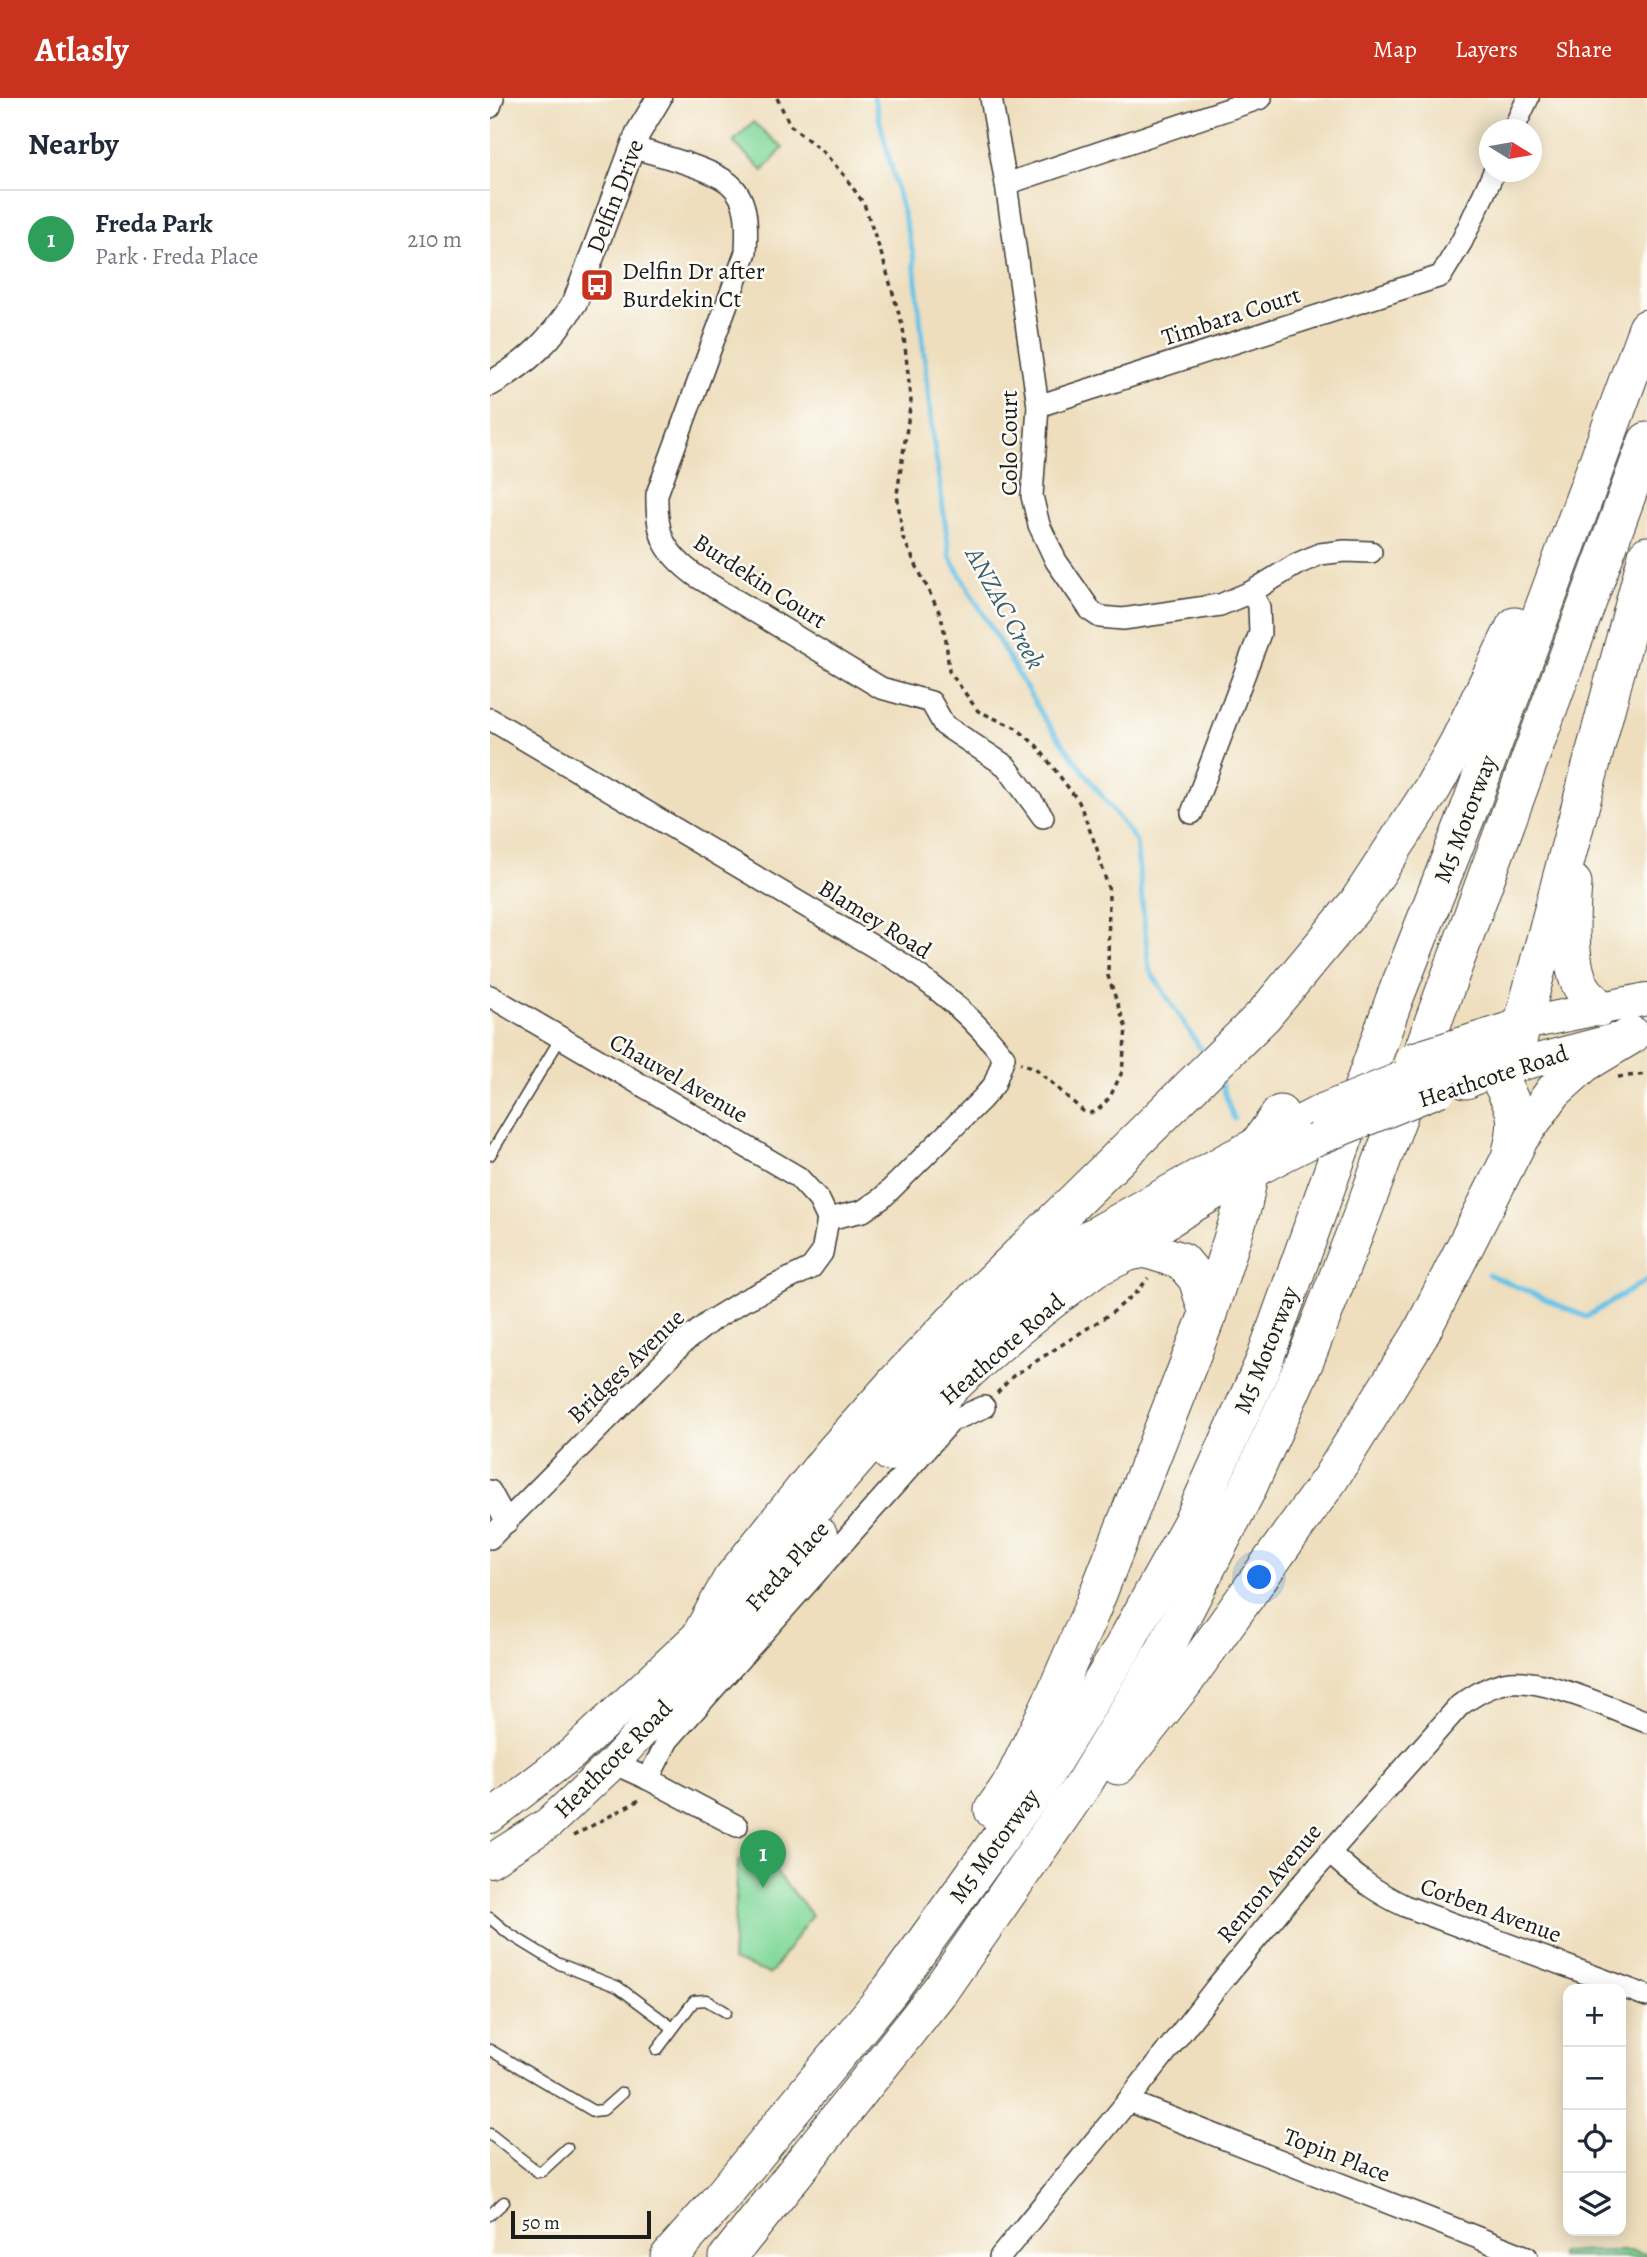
<!DOCTYPE html>
<html lang="en">
<head>
<meta charset="utf-8">
<style>
	body { margin:0; font-family:Alegreya,serif; background:#f2f2f3; color:#1f2937 }
	.controls { position:absolute; right:21px; bottom:21px; display:grid; overflow:hidden; border-radius:14px; box-shadow:0 4px 18px #0003 }
	.controls button { width:63px; height:63px; display:grid; place-items:center; padding:0; border:0; border-bottom:2px solid #e0e1e3; background:#fff; color:#1f2937; font:35px sans-serif }
	.compass { position:absolute; left:989px; top:21px; width:63px; height:63px; border-radius:50%; background:#fff; box-shadow:0 4px 18px #0003; rotate:101deg }
	.scale { position:absolute; left:21px; bottom:18px; width:140px; box-sizing:border-box; padding-left:7px; border:4px solid #1c1c1c; border-top:0; font-size:19px; line-height:24px; white-space:nowrap; color:#1c1c1c; -webkit-text-stroke:5px #fdfcf7; paint-order:stroke }
	.you { position:absolute; left:770px; top:1480px; width:24px; height:24px; margin:-18px; border:5px solid #fff; border-radius:50%; background:#1a73e8; box-shadow:0 0 0 10px #1a73e833 }
	.badge { display:grid; place-items:center; width:46px; height:46px; border-radius:50%; background:#c8321e; color:#fff; font-size:23px; font-weight:700 }
	.pin { position:absolute; translate:-50% -58px; filter:drop-shadow(0 2px 4px #0008) }
	.pin::after { content:''; position:absolute; top:37px; width:24px; height:21px; background:inherit; clip-path:polygon(0 0,100% 0,50% 100%) }
	.list { margin:0; padding:0; list-style:none }
	h2 { display:flex; justify-content:space-between; align-items:center; height:91px; margin:0; padding:0 28px; font-size:30px }
	h2 small { font-size:23px; font-weight:400; color:#747a83 }
	.list li { display:grid; grid-template-columns:46px 1fr auto; gap:21px; align-items:center; box-sizing:border-box; height:98px; padding:0 28px; border-top:2px solid #e0e1e3 }
	.list b { display:block; font-size:26px; white-space:nowrap }
	.list p { margin:0; font-size:23px; white-space:nowrap; color:#747a83 }
	.list em { font-size:23px; font-style:normal; color:#747a83 }
	.icon { flex:none; width:38px; height:38px; fill:none; stroke:currentColor; stroke-width:2; stroke-linecap:round; stroke-linejoin:round }
	.map { position:relative; flex:none; width:1157px; height:2159px; overflow:hidden }
	header { display:flex; align-items:center; gap:42px; box-sizing:border-box; height:98px; padding:0 35px; background:#c8321e; color:#fff }
	header strong { font-size:33px }
	nav { display:flex; gap:38px; margin-inline-start:auto; font-size:24px }
	main { display:flex }
	aside { flex:1; background:#fff }
	.map>svg:first-child { display:block }
</style>
</head>
<body>
<header>
<strong>Atlasly</strong>
<nav><a>Map</a><a>Layers</a><a>Share</a></nav>
</header>
<main>
<aside>
<h2>Nearby<small></small></h2>
<ul class="list">
<li><span class="badge" style="background:#2e9e5b">1</span><div><b>Freda Park</b><p>Park · Freda Place</p></div><em>210 m</em></li>
</ul>
</aside>
<div class="map">
<svg width="1157" height="2159" viewBox="0 0 1157 2159">
	<rect width="100%" height="100%" fill="#fdfcf7"/>
	<filter id="ink" filterUnits="userSpaceOnUse"><feTurbulence type="fractalNoise" baseFrequency=".0143" numOctaves="2"/><feDisplacementMap in="SourceGraphic" scale="14" xChannelSelector="R" yChannelSelector="G"/><feConvolveMatrix kernelMatrix="1 2 1 2 8 2 1 2 1" color-interpolation-filters="sRGB"/></filter>
	<filter id="wash" filterUnits="userSpaceOnUse"><feTurbulence type="fractalNoise" baseFrequency=".00686" numOctaves="4" result="noise"/><feDisplacementMap in="SourceGraphic" scale="28" xChannelSelector="R" yChannelSelector="G"/><feGaussianBlur stdDeviation="1.57" result="paint"/><feColorMatrix in="noise" values="0 0 0 0 0 0 0 0 0 0 0 0 0 0 0 0 0 1.4 0 .05"/><feComposite in="paint" operator="in"/></filter>
	<g filter="url(#wash)">
		<rect width="100%" height="100%" fill="#eedebd"/>
		<g fill="#84d99c" stroke="#507a5c" stroke-width="2">
			<polygon points="263,24 293,50 273,73 243,44"/>
			<polygon points="270,1755 322,1817 280,1876 242,1862 248,1763 259,1762"/>
			<polygon points="1141,2153 1157,2156 1157,2159 1070,2159 1070,2154"/>
		</g>
		<g fill="none" stroke-linecap="round" stroke-linejoin="round">
			<g stroke="#68c3e6" stroke-width="5">
				<polyline points="384,0 423,155 443,339 460,459 553,619 646,743 659,871 712,953"/>
				<polyline points="729,979 744,1021"/>
				<polyline points="998,1176 1096,1219 1157,1182"/>
			</g>
		</g>
	</g>
	<g filter="url(#ink)">
		<g fill="none" stroke-linecap="round" stroke-linejoin="round">
			<defs>
				<g id="service">
					<polyline points="0,1057 70,941"/>
					<polyline points="0,1820 18,1835 67,1865 128,1889 183,1930"/>
					<polyline points="0,1952 103,2013 113,2012 132,1995"/>
					<polyline points="167,1952 204,1903 216,1902 236,1914"/>
					<polyline points="0,2036 48,2074 52,2073 77,2050"/>
					<polyline points="0,2117 14,2104"/>
				</g>
				<g id="minor">
					<polyline points="501,0 516,86 548,308 542,398 549,427 566,463 601,513 610,519 633,521 730,507 761,494 807,466 830,456 855,453 881,454"/>
					<polyline points="0,9 3,0"/>
					<polyline points="1023,32 1038,0"/>
					<path d="M 143,50 C 166,56 224,71 241,87 C 259,103 257,132 256,154 L 167,396 C 166,436 173,454 206,478 L 391,590 L 441,604 L 454,627 L 516,668 L 553,719"/>
					<polyline points="516,86 771,0"/>
					<polyline points="548,308 951,178 972,143 1004,74"/>
					<path d="M 0,621 L 413,866 C 453,895 484,920 514,959 L 504,987 L 492,1001 L 392,1100 L 373,1113 L 338,1121"/>
					<polyline points="702,715 770,535 769,509 761,494"/>
					<polyline points="0,898 308,1079 329,1102 338,1121"/>
					<polyline points="0,1393 17,1424"/>
					<polyline points="0,1440 193,1245 222,1222 253,1203 321,1170 332,1155 338,1121"/>
					<polyline points="123,1665 158,1681 247,1728"/>
					<polyline points="158,1681 178,1642 461,1323 494,1309"/>
					<path d="M 839,1754 C 863,1777 885,1794 915,1808 L 1157,1898"/>
					<polyline points="638,2003 1037,2159"/>
					<path d="M 510,2159 L 638,2003 L 725,1891 L 804,1795 L 970,1607 C 985,1597 997,1589 1014,1585 C 1051,1577 1121,1611 1157,1624"/>
				</g>
				<path id="tertiary" d="M 0,286 C 39,264 61,242 85,204 L 148,35 L 169,0"/>
				<g id="primary">
					<polyline points="970,946 1033,926 1157,901"/>
					<polyline points="994,976 1124,942"/>
					<path d="M 399,1357 C 514,1227 667,1119 823,1043"/>
					<polyline points="0,1719 83,1655 213,1533 280,1464 433,1288 484,1235 534,1189 598,1138"/>
					<polyline points="0,1763 59,1725 123,1665 299,1476 331,1436"/>
				</g>
				<g id="motorway">
					<path d="M 1083,785 C 1081,813 1078,857 1089,884 C 1093,894 1102,902 1109,910"/>
					<path d="M 977,966 L 1005,972 C 1022,1008 1032,1013 1021,1054"/>
					<path d="M 976,982 C 997,972 1016,963 1028,943 L 1157,457"/>
					<polyline points="578,1153 740,1062 834,1014"/>
					<polyline points="612,1167 639,1154 655,1151 692,1163 707,1181 718,1216"/>
					<polyline points="213,1533 241,1482 343,1355 407,1283 487,1199 774,917 868,804 942,691 967,647 1025,528"/>
					<polyline points="628,1668 693,1586 840,1381 930,1237 1030,1040 1064,993 1094,966 1142,937"/>
					<polyline points="503,1712 523,1683 565,1596 602,1511 718,1216 753,1107 759,1077 769,1045 790,1016"/>
					<polyline points="179,2159 225,2107 401,1891 549,1686 632,1551 703,1422 773,1266 904,902 979,712 1157,230"/>
					<polyline points="238,2159 451,1891 594,1685 675,1551 757,1392 815,1263 875,1109 1157,343"/>
				</g>
			</defs>
			<use href="#service" stroke="#3c3934" stroke-width="13"/>
			<use href="#minor" stroke="#3c3934" stroke-width="24"/>
			<use href="#tertiary" stroke="#3c3934" stroke-width="27"/>
			<use href="#primary" stroke="#3c3934" stroke-width="34"/>
			<use href="#motorway" stroke="#3c3934" stroke-width="39"/>
			<g stroke="#3c3934" stroke-width="3.5" stroke-dasharray="5 5" stroke-linecap="butt">
				<polyline points="287,0 300,27 333,54 354,77 374,106 393,161 413,230 421,303 407,396 413,440 451,518 456,542 459,573 488,613 526,630 547,648 589,704 607,751 619,793 618,878 636,930 632,974 620,999 610,1010 601,1015 593,1013 545,970 530,965"/>
				<polyline points="1128,979 1157,976"/>
				<polyline points="507,1295 523,1278 623,1214 649,1192 658,1180"/>
				<polyline points="83,1738 153,1700"/>
			</g>
			<use href="#service" stroke="#fff" stroke-width="10"/>
			<use href="#minor" stroke="#fff" stroke-width="21"/>
			<use href="#tertiary" stroke="#fff" stroke-width="24"/>
			<use href="#primary" stroke="#fff" stroke-width="32"/>
			<use href="#motorway" stroke="#fff" stroke-width="37"/>
			<defs>
				<g id="primary-bridge">
					<polyline points="922,961 970,946"/>
					<polyline points="823,1043 950,992"/>
				</g>
				<polyline id="motorway-bridge" points="834,1014 933,974 961,966"/>
			</defs>
			<use href="#primary-bridge" stroke="#3c3934" stroke-width="34" stroke-linecap="butt"/>
			<use href="#motorway-bridge" stroke="#3c3934" stroke-width="39" stroke-linecap="butt"/>
			<use href="#primary-bridge" stroke="#fff" stroke-width="32"/>
			<use href="#motorway-bridge" stroke="#fff" stroke-width="37"/>
		</g>
	</g>
	<defs>
		<symbol id="bus-square" viewBox="-11 -11 22 22"><rect x="-9" y="-9" width="18" height="18" rx="4" fill="#c8321e" stroke="#fdfcf7"/><path d="M-5-6H5V4H4V6H2V4H-2V6H-4V4H-5ZM-3.5-4V0h7V-4ZM-3.5 1.2v1.5H-2V1.2ZM2 1.2v1.5H3.5V1.2Z" fill="#fff"/></symbol>
	</defs>
	<g fill-rule="evenodd">
		<use href="#bus-square" x="88" y="168" width="38" height="38"/>
	</g>
	<g text-anchor="middle" dominant-baseline="central" stroke-width="5" stroke-linejoin="round" paint-order="stroke">
		<g font-size="24" fill="#1c1c1c" stroke="#fdfcf7">
			<text transform="translate(125 98) rotate(-69)">Delfin Drive</text>
			<text transform="translate(741 218) rotate(-18)">Timbara Court</text>
			<text transform="translate(519 345) rotate(-90)">Colo Court</text>
			<text transform="translate(270 483) rotate(33)">Burdekin Court</text>
			<text transform="translate(975 721) rotate(-69)">M5 Motorway</text>
			<text transform="translate(385 821) rotate(32)">Blamey Road</text>
			<text transform="translate(1003 978) rotate(-18)">Heathcote Road</text>
			<text transform="translate(189 980) rotate(30)">Chauvel Avenue</text>
			<text transform="translate(512 1251) rotate(-41)">Heathcote Road</text>
			<text transform="translate(776 1252) rotate(-68)">M5 Motorway</text>
			<text transform="translate(136 1268) rotate(-44)">Bridges Avenue</text>
			<text transform="translate(297 1468) rotate(-48)">Freda Place</text>
			<text transform="translate(123 1661) rotate(-45)">Heathcote Road</text>
			<text transform="translate(504 1748) rotate(-54)">M5 Motorway</text>
			<text transform="translate(779 1785) rotate(-50)">Renton Avenue</text>
			<text transform="translate(1001 1812) rotate(20)">Corben Avenue</text>
			<text transform="translate(847 2057) rotate(21)">Topin Place</text>
		</g>
		<g font-size="24" fill="#1c1c1c" stroke="#fdfcf7" text-anchor="start">
			<text x="132" y="173">Delfin Dr after<tspan x="132" dy="28">Burdekin Ct</tspan></text>
		</g>
		<g font-size="26" font-style="italic" fill="#3a5f6d" stroke="#fdfcf7">
			<text transform="translate(515 510) rotate(61)">ANZAC Creek</text>
		</g>
	</g>
</svg>
<div class="controls">
<button>+</button>
<button>−</button>
<button><svg class="icon" aria-label="locate" viewBox="0 0 24 24"><circle cx="12" cy="12" r="6"/><path d="M12 2v4M12 18v4M2 12h4M18 12h4"/></svg></button>
<button><svg class="icon" aria-label="layers" viewBox="0 0 24 24"><path d="M12 4l9 5-9 5-9-5zM3 14l9 5 9-5"/></svg></button>
</div>
<svg class="compass" viewBox="-18 -18 36 36"><path d="M0-13l5 13h-10z" fill="#e53935"/><path d="M0 13l5-13h-10z" fill="#747a83"/></svg>
<div class="scale">50 m</div>
<div class="you"></div>
<div class="pin badge" style="left:273px;top:1790px;background:#2e9e5b">1</div>
</div>
</main>
</body>
</html>
